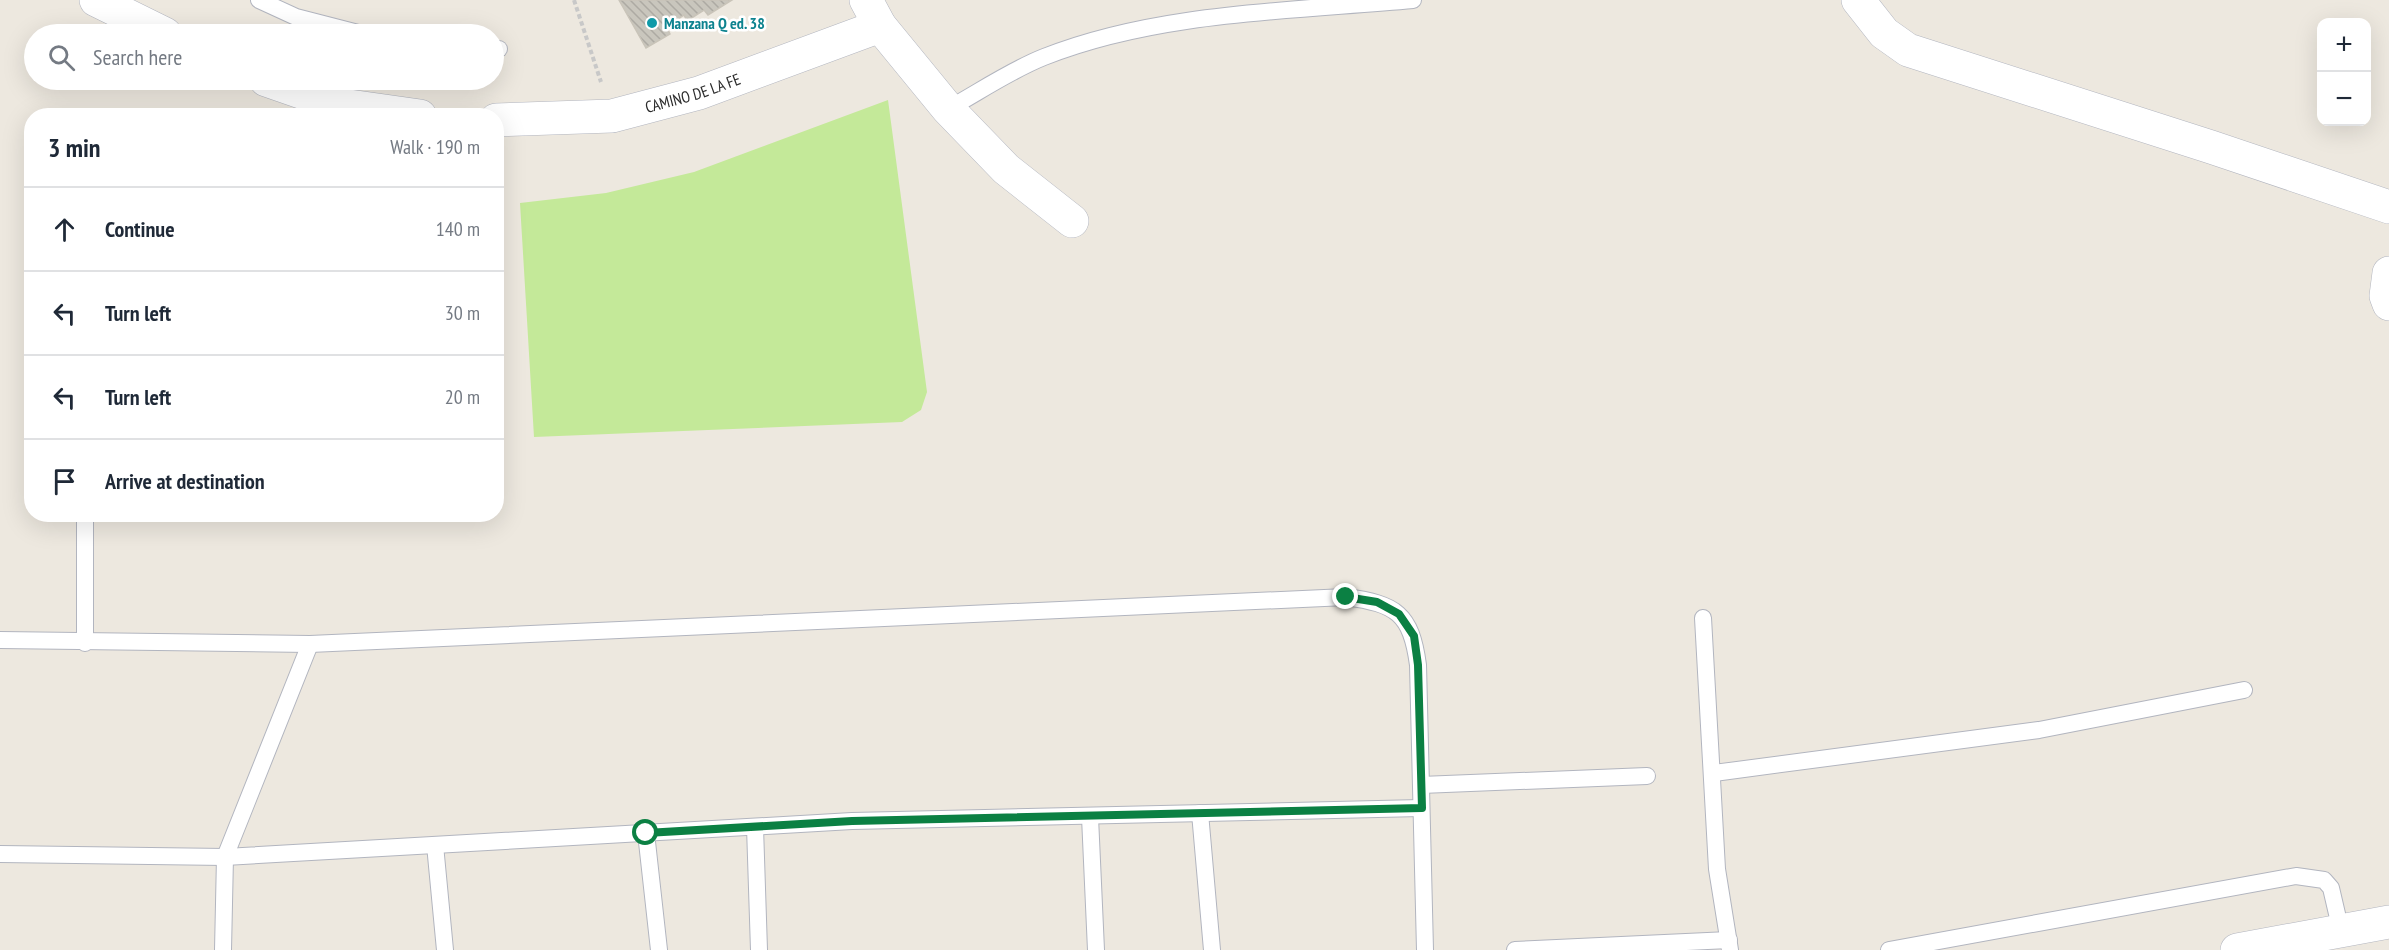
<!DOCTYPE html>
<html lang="en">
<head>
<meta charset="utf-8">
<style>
	body { margin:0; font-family:"PT Sans Narrow",sans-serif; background:#f6f6f7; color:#1f2937 }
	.controls { position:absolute; right:18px; top:18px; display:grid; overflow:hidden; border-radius:12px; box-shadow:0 6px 24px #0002 }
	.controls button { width:54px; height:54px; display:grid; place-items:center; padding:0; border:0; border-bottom:2px solid #e0e1e3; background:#fff; color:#1f2937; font:30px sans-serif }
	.stop { position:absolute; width:18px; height:18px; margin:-14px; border:4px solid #0b8043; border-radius:50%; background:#fff }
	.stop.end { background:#0b8043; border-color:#fff; box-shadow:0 2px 6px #0008 }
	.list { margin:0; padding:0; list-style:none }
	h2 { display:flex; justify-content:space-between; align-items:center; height:78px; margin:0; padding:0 24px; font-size:26px }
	h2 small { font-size:20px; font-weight:400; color:#747a83 }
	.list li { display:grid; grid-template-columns:39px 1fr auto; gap:18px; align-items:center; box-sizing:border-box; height:84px; padding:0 24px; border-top:2px solid #e0e1e3 }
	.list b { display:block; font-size:22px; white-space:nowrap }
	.list em { font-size:20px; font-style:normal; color:#747a83 }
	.icon { flex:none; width:33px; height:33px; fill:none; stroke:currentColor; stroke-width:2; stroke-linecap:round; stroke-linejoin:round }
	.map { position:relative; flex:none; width:2389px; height:950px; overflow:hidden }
	.search { position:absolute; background:#fff; box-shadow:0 6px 24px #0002; left:24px; top:24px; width:480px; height:66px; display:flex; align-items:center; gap:15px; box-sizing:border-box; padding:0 21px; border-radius:33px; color:#747a83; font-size:22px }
	.panel { position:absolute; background:#fff; box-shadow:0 6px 24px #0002; left:24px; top:108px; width:480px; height:414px; border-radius:24px }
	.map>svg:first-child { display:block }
</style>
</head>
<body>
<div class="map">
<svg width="2389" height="950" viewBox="0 0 2389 950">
	<defs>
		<pattern id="building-back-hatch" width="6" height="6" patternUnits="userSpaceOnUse" patternTransform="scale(1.5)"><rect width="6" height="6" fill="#c9c6bd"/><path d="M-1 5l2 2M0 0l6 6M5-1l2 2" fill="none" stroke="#adaaa3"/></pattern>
	</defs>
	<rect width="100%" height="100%" fill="#ede8df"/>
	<polygon fill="#c4e999" points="888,100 927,392 921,410 902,422 534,437 520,203 606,193 694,172"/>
	<polygon fill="url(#building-back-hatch)" stroke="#c9c4b9" stroke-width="1.5" points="619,0 732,0 708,15 704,10 687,21 684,15 666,26 670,34 646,48"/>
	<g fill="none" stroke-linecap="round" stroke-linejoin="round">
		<defs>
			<g id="lane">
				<polyline points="259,0 296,17 362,34"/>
				<polyline points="494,49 499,49"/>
				<path d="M 948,109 C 979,92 1011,70 1044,57 C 1157,12 1293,11 1413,0"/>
				<polyline points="85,514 85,643"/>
				<polyline points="1703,618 1717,869 1730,950"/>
				<path d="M 0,640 L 310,644 L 1346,597 C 1396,604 1411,613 1418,665 L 1425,950"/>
				<polyline points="1714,773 2039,730 2244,690"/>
				<polyline points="1421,785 1647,776"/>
				<polyline points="1200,813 1212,950"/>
				<polyline points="1090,817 1096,950"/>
				<polyline points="755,827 759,950"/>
				<polyline points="646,833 659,950"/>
				<polyline points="435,845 445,950"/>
				<polyline points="0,854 225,857 852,821 1421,808"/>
				<polyline points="223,950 225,857 310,644"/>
				<polyline points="1515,950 1729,940"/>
				<polyline points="1889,950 2296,876 2324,880 2331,888 2341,931"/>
			</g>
			<g id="street">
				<polyline points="96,0 165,34"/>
				<polyline points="866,0 880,26 948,109 1006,169 1072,221"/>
				<polyline points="1858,0 1884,33 1908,50 2211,147 2389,207"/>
				<polyline points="266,80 335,104 420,116"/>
				<path id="s1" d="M 496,120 L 612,116 L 699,93 L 880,26"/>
				<polyline points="2389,273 2386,296 2389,304"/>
				<polyline points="2237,950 2389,922"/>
			</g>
		</defs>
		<use href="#lane" stroke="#b2b5bf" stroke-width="18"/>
		<use href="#street" stroke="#b2b5bf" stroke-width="34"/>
		<polyline stroke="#c8c8c8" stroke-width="4" stroke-dasharray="4.5 3" stroke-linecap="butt" points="574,0 601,82"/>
		<use href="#lane" stroke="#fff" stroke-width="16"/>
		<use href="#street" stroke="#fff" stroke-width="33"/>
	</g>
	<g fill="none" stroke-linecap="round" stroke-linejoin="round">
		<polyline stroke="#0b8043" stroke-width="8" points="646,833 852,821 1422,808 1418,665 1414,636 1399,614 1377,602 1346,597"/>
	</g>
	<circle fill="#0f9aa8" stroke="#fff" stroke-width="2" cx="652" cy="23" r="6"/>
	<g text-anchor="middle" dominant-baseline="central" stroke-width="5" stroke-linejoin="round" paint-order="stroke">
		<g font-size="16" font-weight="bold" fill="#0d838f" stroke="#fff" text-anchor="start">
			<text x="664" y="23">Manzana Q ed. 38</text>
		</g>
		<g font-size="16" fill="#2c2c2c" stroke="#fff">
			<text stroke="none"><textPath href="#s1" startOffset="200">CAMINO DE LA FE</textPath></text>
		</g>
	</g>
</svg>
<div class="controls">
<button>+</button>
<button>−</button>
</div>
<div class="stop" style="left:646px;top:833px"></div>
<div class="stop end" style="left:1346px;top:597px"></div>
<div class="search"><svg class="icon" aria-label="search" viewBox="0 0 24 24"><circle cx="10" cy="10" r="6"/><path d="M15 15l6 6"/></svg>Search here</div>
<section class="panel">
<h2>3 min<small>Walk · 190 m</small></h2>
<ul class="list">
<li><svg class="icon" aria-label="ahead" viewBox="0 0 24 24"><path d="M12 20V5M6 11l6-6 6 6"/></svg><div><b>Continue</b></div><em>140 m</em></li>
<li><svg class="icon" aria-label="left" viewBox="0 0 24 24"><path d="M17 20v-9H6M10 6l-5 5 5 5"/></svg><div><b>Turn left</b></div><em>30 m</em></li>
<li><svg class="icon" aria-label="left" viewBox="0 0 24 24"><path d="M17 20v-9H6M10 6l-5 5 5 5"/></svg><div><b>Turn left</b></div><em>20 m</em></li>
<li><svg class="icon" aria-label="arrive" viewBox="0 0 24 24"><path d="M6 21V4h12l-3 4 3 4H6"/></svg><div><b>Arrive at destination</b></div></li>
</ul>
</section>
</div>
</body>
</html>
